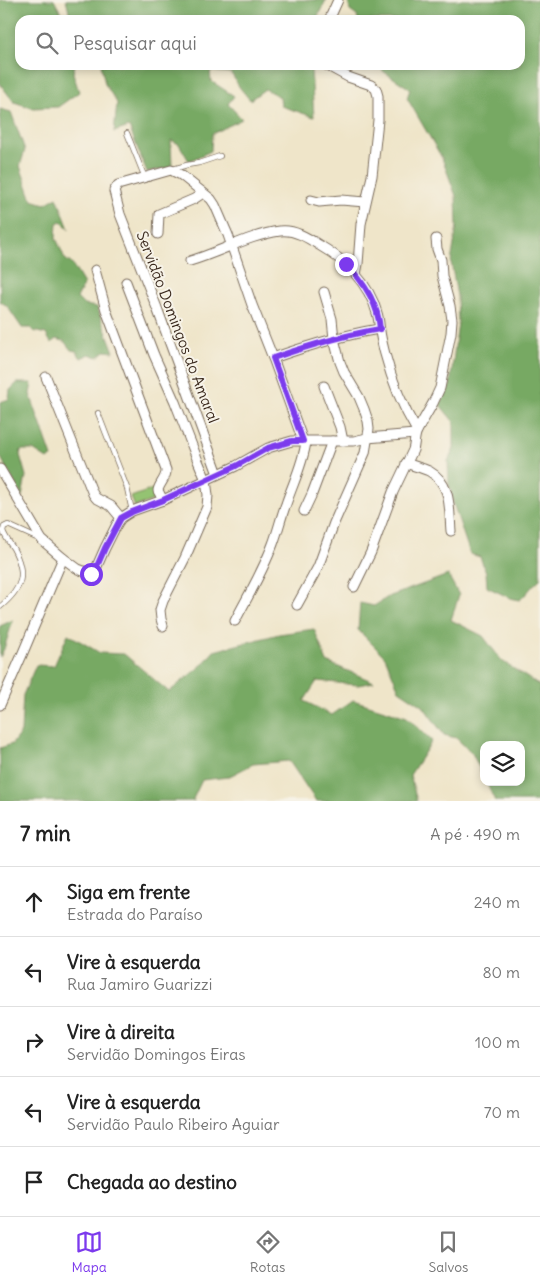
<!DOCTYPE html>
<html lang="pt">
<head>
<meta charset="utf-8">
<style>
	body { margin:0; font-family:Delius,sans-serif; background:#f6f6f6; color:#222 }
	.controls { position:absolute; right:15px; bottom:15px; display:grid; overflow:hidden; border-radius:10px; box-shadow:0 2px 8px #0003 }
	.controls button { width:45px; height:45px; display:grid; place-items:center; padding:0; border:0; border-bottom:1px solid #e0e0e0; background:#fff; color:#222; font:25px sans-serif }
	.stop { position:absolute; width:15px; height:15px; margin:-11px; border:4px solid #7c3aed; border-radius:50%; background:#fff }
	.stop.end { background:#7c3aed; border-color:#fff; box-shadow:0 1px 5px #0008 }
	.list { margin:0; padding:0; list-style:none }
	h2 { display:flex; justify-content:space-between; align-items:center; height:65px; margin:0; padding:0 20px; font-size:21px }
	h2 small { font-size:16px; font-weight:400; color:#767676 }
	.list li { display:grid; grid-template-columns:32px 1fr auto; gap:15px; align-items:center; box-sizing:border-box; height:70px; padding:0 20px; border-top:1px solid #e0e0e0 }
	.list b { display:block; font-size:19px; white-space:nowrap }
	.list p { margin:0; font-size:16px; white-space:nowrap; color:#767676 }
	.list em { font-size:16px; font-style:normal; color:#767676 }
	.icon { flex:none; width:28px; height:28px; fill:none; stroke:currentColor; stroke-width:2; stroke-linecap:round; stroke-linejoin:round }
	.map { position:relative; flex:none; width:540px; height:801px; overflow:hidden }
	.search { position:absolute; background:#fff; box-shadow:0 2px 8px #0003; left:15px; right:15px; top:15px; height:55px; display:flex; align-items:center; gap:12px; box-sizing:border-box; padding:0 18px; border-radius:15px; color:#767676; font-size:19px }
	.sheet { height:415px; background:#fff }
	nav { display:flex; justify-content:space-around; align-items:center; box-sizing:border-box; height:70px; border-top:1px solid #e0e0e0; background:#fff; font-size:14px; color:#767676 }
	nav a { display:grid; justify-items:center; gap:2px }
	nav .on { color:#7c3aed }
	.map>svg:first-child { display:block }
</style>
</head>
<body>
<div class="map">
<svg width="540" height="801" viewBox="0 0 540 801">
	<rect width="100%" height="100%" fill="#f7f3e8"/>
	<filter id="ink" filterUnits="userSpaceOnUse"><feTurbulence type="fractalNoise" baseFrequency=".02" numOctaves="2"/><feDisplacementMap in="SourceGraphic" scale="10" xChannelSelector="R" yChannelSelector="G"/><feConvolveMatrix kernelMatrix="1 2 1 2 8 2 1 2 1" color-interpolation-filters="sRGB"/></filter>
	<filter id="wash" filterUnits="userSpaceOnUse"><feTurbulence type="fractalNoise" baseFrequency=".0096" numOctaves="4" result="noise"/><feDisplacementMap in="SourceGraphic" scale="20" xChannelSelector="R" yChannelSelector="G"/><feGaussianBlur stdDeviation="1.12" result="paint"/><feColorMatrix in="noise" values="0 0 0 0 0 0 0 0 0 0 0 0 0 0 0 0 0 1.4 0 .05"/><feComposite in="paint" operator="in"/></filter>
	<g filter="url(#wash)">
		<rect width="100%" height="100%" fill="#efe5c9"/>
		<polygon fill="#94c372" stroke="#687648" points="153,489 156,499 135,507 131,497"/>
		<g fill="#77a964" stroke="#596a41">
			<polygon points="0,0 54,0 65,20 20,20 20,65 75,65 73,73 79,92 58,107 32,108 14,102 0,84"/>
			<polygon points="66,0 326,0 316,20 71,20"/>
			<path d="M 348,0 L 540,0 L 540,579 C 532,585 528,593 520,600 L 510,598 L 487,587 L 486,572 L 480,557 L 470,554 L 454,506 L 449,485 L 448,461 L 454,449 L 454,422 L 440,405 L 450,385 L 458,323 L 457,296 L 451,262 L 457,226 L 456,196 L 442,158 L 407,98 L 410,89 L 383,71 L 377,65 L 520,65 L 520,20 L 358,20 L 357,16 L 350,11 Z"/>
			<polygon points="101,65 296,65 311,69 314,117 281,106 280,97 265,89 250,100 240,88 231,73 210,71 211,81 234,96 228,104 242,119 212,134 211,151 189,161 179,144 171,140 172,167 147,172 129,127 114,132 117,103 105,84"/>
			<polygon points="0,109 11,112 25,150 20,166 32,200 45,204 57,197 69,229 61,221 57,223 56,238 65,259 72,264 84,284 77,298 84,305 97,307 114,352 105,351 98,357 89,354 81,358 76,351 71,350 64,341 56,339 51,343 46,334 33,331 31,328 22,328 7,306 0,301"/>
			<polygon points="17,383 32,383 30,394 52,457 47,459 33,450 21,450 20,455 26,476 22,497 0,456 0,402 9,399 10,390"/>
			<polygon points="448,575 459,595 451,620 483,636 502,661 540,686 540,801 495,801 486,782 521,782 521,745 484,745 484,778 472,753 456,738 444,735 423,706 399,690 385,657 358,630 360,603 374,606 388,597"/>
			<polygon points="13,620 4,649 0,657 0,626"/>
			<polygon points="314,629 327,662 374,682 358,685 317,681 304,701 332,715 353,700 407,717 432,741 410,775 417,801 316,801 289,761 253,764 228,777 202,780 193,799 194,801 0,801 0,748 12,744 21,732 23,695 36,665 54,666 68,634 100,653 124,654 169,692 203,664 214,651 279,634"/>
		</g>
	</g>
	<g filter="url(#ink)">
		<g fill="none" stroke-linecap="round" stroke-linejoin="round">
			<defs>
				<g id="service">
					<polyline points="127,133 145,178"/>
					<polyline points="173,169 187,165 199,163 220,156"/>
					<polyline points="98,413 127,488 132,511"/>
					<path d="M 0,607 C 23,588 27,574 13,548 C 9,542 5,537 3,531 L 4,527 L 8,525 L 41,540"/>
				</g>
				<g id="minor">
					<polyline points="329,20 338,0"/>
					<polyline points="326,65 348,77 371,85 376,89 378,96 378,120 372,176 361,224 358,264 356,274"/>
					<polyline points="311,200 319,202 341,200 365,202"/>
					<polyline points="158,234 159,214 194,199 203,193"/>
					<path d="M 190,261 C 221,252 249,235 280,231 C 294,229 308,238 319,245 C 345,260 369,283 377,313 C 379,319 379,325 380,331 C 381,339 383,346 385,354 C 392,381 402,406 417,431 C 414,437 415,444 413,450 L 393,492 L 371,552 L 354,587"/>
					<path d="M 95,270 L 106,310 L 166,470 C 167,478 158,485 158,491 C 159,492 162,499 163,500"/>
					<polyline points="126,282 154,355 175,402 198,461 206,480 208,495 207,507 185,558 163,601 160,610 161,619 163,626"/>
					<path d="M 273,358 C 307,346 343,335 379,329"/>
					<polyline points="46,377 93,494 96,498 111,506 121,518"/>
					<polyline points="324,386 340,427 343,441"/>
					<polyline points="417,431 433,403 440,388 451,333 452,320 450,306 442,276 441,260 437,249 436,239"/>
					<path d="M 406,463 C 414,466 422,468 429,471 C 452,484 449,508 451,531"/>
					<polyline points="0,469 42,540 63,558 78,569 91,574 94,573 105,548 117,524 121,518 132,511 163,500 236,466 268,448 292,441 354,441 367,438 415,434"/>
					<polyline points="218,474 157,308 120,214 114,191 118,185 171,170 181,175 211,199 215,205 228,235 252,305 273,358 303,441"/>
					<polyline points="304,511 312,494 332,441"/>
					<polyline points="297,605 318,567 334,523 365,453 369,429 368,421 364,409 359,397 344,372 340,362 334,339 332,319 324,292"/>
					<path d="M 235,621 C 248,596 263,571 273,544 C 278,531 281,517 286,504 C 293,483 303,464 306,442"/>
					<polyline points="0,705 22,655 63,558"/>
				</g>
			</defs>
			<use href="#service" stroke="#7a6b5a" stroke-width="6"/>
			<use href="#minor" stroke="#7a6b5a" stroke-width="11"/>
			<use href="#service" stroke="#fff" stroke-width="4.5"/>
			<use href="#minor" stroke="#fff" stroke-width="9"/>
		</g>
	</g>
	<g fill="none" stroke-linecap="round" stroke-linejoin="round" filter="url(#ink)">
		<path stroke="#7c3aed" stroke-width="6" d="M 91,574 L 94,573 L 105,548 L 121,518 L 132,512 L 163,500 L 236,466 L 268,448 L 292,441 L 303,441 L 273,358 C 308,346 343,335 380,329 C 378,304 364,282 346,264"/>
	</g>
	<g text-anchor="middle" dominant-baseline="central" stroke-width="4" stroke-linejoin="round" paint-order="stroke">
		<g font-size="15" fill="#3b2a1e" stroke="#f7f3e8">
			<text transform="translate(178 327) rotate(69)">Servidão Domingos do Amaral</text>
		</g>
	</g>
</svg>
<div class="controls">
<button><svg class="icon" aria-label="layers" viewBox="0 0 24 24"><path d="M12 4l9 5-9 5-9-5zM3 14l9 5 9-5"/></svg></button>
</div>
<div class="stop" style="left:91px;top:574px"></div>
<div class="stop end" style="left:346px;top:264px"></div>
<div class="search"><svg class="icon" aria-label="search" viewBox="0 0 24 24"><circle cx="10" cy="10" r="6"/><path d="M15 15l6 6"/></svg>Pesquisar aqui</div>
</div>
<section class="sheet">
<h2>7 min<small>A pé · 490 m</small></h2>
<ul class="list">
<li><svg class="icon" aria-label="ahead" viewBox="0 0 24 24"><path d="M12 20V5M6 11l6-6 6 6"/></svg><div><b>Siga em frente</b><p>Estrada do Paraíso</p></div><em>240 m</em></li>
<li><svg class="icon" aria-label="left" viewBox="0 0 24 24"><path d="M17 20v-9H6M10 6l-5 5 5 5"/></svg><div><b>Vire à esquerda</b><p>Rua Jamiro Guarizzi</p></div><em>80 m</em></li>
<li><svg class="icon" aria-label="right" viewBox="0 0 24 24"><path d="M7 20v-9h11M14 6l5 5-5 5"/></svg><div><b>Vire à direita</b><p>Servidão Domingos Eiras</p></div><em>100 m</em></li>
<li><svg class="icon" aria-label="left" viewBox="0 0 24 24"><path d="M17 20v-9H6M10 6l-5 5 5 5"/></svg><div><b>Vire à esquerda</b><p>Servidão Paulo Ribeiro Aguiar</p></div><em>70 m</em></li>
<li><svg class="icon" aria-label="arrive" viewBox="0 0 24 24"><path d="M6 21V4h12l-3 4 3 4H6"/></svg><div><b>Chegada ao destino</b></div></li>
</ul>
</section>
<nav>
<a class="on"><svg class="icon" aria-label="map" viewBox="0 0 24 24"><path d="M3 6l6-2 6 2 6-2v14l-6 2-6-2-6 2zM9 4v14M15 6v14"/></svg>Mapa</a>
<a><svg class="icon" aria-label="directions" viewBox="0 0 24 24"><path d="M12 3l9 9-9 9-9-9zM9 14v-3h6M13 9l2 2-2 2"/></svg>Rotas</a>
<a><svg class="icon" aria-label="saved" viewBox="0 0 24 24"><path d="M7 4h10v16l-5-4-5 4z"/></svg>Salvos</a>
</nav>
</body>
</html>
